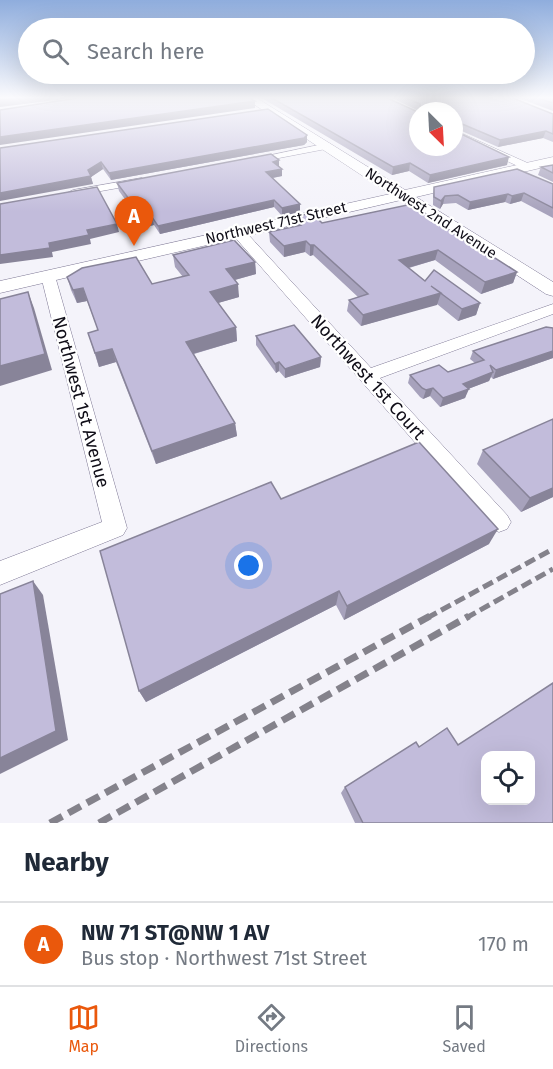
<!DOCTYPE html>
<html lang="en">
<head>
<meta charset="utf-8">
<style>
	body { margin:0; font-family:"Fira Sans",sans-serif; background:#f2f2f3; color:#1f2937 }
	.controls { position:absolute; right:18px; bottom:18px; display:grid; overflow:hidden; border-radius:12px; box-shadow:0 6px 24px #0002 }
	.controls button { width:54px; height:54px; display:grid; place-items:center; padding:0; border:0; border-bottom:2px solid #e0e1e3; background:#fff; color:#1f2937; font:30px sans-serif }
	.compass { position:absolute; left:409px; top:102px; width:54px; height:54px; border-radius:50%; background:#fff; box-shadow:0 6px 24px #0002; rotate:156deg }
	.you { position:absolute; left:249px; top:566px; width:21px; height:21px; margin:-15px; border:4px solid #fff; border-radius:50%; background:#1a73e8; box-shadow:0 0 0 9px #1a73e833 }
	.badge { display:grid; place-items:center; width:39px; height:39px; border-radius:50%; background:#ea580c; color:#fff; font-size:20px; font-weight:700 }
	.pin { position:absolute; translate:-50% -50px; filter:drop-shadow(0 2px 3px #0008) }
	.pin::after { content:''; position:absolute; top:32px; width:21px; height:18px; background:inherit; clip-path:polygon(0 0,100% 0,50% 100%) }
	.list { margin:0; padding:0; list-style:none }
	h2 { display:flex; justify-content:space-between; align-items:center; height:78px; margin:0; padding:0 24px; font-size:26px }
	h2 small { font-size:20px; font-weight:400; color:#747a83 }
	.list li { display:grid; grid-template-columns:39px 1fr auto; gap:18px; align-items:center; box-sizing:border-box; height:84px; padding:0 24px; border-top:2px solid #e0e1e3 }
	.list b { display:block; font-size:22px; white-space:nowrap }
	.list p { margin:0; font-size:20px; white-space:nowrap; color:#747a83 }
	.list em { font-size:20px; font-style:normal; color:#747a83 }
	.icon { flex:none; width:33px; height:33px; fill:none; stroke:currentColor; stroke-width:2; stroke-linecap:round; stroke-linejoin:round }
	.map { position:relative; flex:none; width:553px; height:823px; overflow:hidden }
	.search { position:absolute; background:#fff; box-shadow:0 6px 24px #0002; left:18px; right:18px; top:18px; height:66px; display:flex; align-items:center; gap:15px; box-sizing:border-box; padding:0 21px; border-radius:33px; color:#747a83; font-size:22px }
	.sheet { height:162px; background:#fff }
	nav { display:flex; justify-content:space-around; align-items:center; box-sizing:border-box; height:84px; border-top:2px solid #e0e1e3; background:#fff; font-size:16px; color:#747a83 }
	nav a { display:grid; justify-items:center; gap:3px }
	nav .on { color:#ea580c }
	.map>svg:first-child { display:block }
</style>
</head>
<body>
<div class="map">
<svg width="553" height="823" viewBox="0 0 553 823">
	<rect width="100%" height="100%" fill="#f4f3fa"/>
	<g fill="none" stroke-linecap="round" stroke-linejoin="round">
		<defs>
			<g id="minor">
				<polygon points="454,130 532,165 533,167 524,169 454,136"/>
				<polygon points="328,143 331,144 331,148 248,164 243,161"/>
				<polygon points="142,178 147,181 146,183 73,196 67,193 73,190"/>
				<polygon points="238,228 243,229 371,368 553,304 553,314 380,378 507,515 511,522 507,529 499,532 491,529 233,235 232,232"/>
				<polygon points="48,272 55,276 127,528 123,535 0,585 0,561 102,522 41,276"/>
			</g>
			<polygon id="tertiary" points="243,97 255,97 405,190 553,157 553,165 416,197 553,282 553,296 546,294 401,200 0,293 0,281 390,194"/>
		</defs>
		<use href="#minor" stroke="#7d7794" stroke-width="1"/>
		<use href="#tertiary" stroke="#7d7794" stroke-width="1"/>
		<use href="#minor" fill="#fff" fill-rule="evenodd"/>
		<use href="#tertiary" fill="#fff" fill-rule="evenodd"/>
		<g stroke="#84828b" stroke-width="5" stroke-dasharray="11 5" stroke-linecap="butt">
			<polyline points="427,618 553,549"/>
			<polyline points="466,618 553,569"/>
		</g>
		<g stroke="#84828b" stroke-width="7" stroke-dasharray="14 7" stroke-linecap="butt">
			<polyline points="50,823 430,616"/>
			<polyline points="99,823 469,616"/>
		</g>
	</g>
	<g fill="#a7a2bc">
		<polygon points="260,97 385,97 418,147 454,111 419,111 390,97 510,97 553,114 553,142 543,138 498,147 455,128 455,131 507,165 428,183 409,171 392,175"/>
		<polygon points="516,97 553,97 553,111"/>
		<polygon points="307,142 304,145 111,180 103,169 91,177 93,184 0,148"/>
		<polygon points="553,165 553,182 538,175 541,167"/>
		<polygon points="279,166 282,176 273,178 300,212 282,216 274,207 160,234 154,225 145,227 119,191 117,183"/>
		<polygon points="553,184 553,218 521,201 510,204 505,202 468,210 456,203 443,204 440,209 433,205 433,195 434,187"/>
		<polygon points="293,217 488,257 517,272 513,283 481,294 435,260 409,268 425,281 480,303 476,315 458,321 437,304 361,326 347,311 349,300 358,297 313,255 310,256 305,252 284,257 270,242 269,232 293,226"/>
		<polygon points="173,255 255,262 256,274 235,280 239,297 218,303 236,327 237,341 194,354 235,423 237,436 156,464 116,362 99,367 88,333 98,330 87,301 77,303 71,290 67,277 152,284 183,277 175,267"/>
		<polygon points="553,328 553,358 493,379 491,377 489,381 468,389 465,398 440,407 430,396 423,399 420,397 408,383 410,375 448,372 475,363 470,359 473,351"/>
		<polygon points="256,336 321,357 320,367 285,378 279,371 276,373 256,345"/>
		<polygon points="553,419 553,497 521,512 477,464 483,450"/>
		<polygon points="281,499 489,544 344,620 336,605 146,702 139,691"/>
		<polygon points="458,745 553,823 355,823 341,793 345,787 419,747"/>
	</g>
	<g fill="#888499">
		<polygon points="26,97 80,97 0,107 0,100"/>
		<polygon points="255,101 255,108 0,145 0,137"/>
		<polygon points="546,131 543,138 498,147 500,140"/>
		<polygon points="307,135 307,142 304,145 111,180 109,173"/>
		<polygon points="509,157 507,165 428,183 430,175"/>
		<polygon points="279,160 279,168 273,162"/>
		<polygon points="101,162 103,169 91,177 93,184 0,201 0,193 88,170"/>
		<polygon points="410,163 409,171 392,175 393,167"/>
		<polygon points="282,169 282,176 266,179 266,172"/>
		<polygon points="524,193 521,201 510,204 512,196"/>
		<polygon points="508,194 505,202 468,210 470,202"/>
		<polygon points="445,196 443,204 440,209 441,201"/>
		<polygon points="274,200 274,207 160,234 158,226"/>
		<polygon points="300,204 300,212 282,216 282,208"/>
		<polygon points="152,217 154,225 145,227 144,219"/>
		<polygon points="117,224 119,232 90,239 91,244 52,252 53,257 0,264 0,255 87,230"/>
		<polygon points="306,241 305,252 284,257 284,246"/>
		<polygon points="310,245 314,245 313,255 310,256"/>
		<polygon points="438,250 435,260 397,271 399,260"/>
		<polygon points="255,262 256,274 227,282 226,269"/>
		<polygon points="517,272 513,283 481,294 485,282"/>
		<polygon points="238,284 239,297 211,305 210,292"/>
		<polygon points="83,288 87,301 77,303 73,290"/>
		<polygon points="28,292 34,308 52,370 0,386 0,366"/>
		<polygon points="441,293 437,305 361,326 363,315"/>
		<polygon points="480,303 476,315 458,321 462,309"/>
		<polygon points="236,327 237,341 189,355 186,342"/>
		<polygon points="112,349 116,362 99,367 95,353"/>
		<polygon points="553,351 553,358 493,379 496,370"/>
		<polygon points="321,357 320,367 285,378 285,369"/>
		<polygon points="279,362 279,371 276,373 275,364"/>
		<polygon points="493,372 489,381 460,392 463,384"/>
		<polygon points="433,388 430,396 423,399 426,390"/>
		<polygon points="469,389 465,398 440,407 443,398"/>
		<polygon points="235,423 237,436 156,464 152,451"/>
		<polygon points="553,488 553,497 521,512 530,498"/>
		<polygon points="498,529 489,544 344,620 347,606"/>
		<polygon points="33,581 43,595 68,740 0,774 0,758"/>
		<polygon points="339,591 336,605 146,702 139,691"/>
	</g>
	<g fill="#c2bcdb" stroke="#888499" stroke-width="1.5" fill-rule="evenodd">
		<polygon points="0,97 26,97 0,100"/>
		<polygon points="84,97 248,97 255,101 0,137 0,110"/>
		<polygon points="270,97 385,97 418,112 418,147 454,147 454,111 421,111 420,104 404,97 510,97 553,114 553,134 546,131 500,140 455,121 455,131 509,157 430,175 410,163 393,167"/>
		<polygon points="535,97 553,97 553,103"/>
		<polygon points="268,109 307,135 304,138 109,173 101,162 88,170 91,176 0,193 0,148"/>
		<polygon points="271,154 279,160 273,162 282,169 266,172 300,204 282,208 274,200 158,226 152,217 144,219 117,183"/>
		<polygon points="553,165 553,173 541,167"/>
		<polygon points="517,169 553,184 553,208 524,193 512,196 508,194 470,202 458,195 445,196 441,201 434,197 434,187"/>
		<polygon points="97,187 117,224 87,230 89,235 49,243 50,248 0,255 0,204"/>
		<polygon points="412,204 488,257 492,256 517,272 485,282 438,250 399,260 425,281 434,270 480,303 462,309 431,286 441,293 363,315 349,300 368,294 314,245 310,245 306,241 284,246 269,232 301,225 293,217 312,213 322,223"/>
		<polygon points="234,240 255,262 226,269 238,284 210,292 236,327 186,342 235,423 152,451 112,349 95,353 88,333 98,330 83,288 73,290 67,277 82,268 136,257 152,284 189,275 173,255"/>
		<polygon points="28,292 45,354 0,366 0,299"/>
		<polygon points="294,325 321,357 285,369 279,362 275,364 256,336"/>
		<polygon points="546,327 553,328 553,351 496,370 490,365 493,372 463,384 469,389 443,398 433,388 426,390 422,388 410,375 439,365 448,372 484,360 473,351"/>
		<polygon points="553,419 553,488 530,498 483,450"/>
		<polygon points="419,442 498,529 347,606 339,591 139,691 100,551 271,482 281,499"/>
		<polygon points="33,581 56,731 0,758 0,594"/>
		<path d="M 553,683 L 553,823 L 363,823 L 345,787 L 416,742 L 419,747 L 447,728 L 458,745 ZM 486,756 L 531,756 L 531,801 L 486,801 Z"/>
	</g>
	<linearGradient id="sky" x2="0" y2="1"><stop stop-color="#8faddd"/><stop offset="0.46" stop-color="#fafafd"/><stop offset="1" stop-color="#fafafd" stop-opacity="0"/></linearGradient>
	<rect width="553" height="212" fill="url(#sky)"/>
	<g text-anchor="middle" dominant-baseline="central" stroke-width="4.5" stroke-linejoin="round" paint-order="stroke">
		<g font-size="15" fill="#0f0d17" stroke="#fff">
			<text transform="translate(431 213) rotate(33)">Northwest 2nd Avenue</text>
			<text transform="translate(276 223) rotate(-13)">Northwest 71st Street</text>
		</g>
		<g font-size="18" fill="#0f0d17" stroke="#fff">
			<text transform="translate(368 377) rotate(48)">Northwest 1st Court</text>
			<text transform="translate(81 402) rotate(75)">Northwest 1st Avenue</text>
		</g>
	</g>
</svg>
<div class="controls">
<button><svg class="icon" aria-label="locate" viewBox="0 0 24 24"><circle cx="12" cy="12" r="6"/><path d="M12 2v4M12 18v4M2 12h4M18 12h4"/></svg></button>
</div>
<svg class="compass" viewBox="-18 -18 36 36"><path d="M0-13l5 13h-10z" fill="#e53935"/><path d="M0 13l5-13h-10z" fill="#747a83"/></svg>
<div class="you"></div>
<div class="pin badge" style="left:134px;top:246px">A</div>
<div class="search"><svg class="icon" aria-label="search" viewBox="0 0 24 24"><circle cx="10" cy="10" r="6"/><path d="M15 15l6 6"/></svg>Search here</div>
</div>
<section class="sheet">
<h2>Nearby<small></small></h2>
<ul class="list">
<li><span class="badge">A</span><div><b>NW 71 ST@NW 1 AV</b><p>Bus stop · Northwest 71st Street</p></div><em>170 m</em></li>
</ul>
</section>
<nav>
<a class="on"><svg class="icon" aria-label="map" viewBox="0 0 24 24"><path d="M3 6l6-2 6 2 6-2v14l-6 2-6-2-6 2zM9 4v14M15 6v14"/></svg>Map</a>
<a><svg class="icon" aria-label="directions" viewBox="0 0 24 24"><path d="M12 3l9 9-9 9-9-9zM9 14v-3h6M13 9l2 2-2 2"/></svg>Directions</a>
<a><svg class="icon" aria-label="saved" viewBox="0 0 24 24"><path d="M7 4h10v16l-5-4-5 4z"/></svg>Saved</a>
</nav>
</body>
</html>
